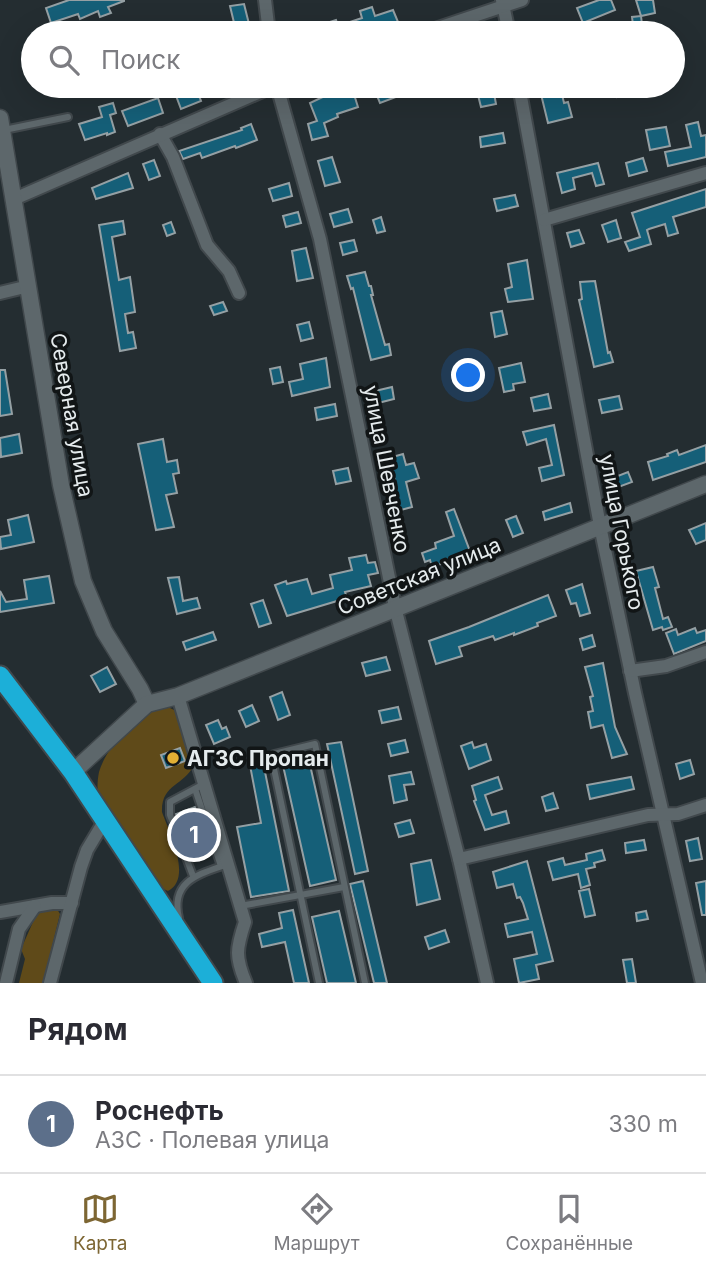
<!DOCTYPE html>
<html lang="ru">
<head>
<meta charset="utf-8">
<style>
	body { margin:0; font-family:Inter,sans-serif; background:#f2f2f3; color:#2b2b33 }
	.you { position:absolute; left:469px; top:376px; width:24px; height:24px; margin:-18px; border:5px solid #fff; border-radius:50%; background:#1a73e8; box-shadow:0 0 0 10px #1a73e833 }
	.badge { display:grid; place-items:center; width:46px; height:46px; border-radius:50%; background:#7d6633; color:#fff; font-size:23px; font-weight:700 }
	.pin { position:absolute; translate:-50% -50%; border:4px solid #fff; box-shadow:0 2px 7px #0006 }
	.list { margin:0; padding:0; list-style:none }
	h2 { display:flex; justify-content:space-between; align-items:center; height:91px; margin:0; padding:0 28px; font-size:30px }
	h2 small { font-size:23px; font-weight:400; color:#7c7c81 }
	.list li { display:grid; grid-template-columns:46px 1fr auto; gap:21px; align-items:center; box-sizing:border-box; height:98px; padding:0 28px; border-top:2px solid #e1e1e2 }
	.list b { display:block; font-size:26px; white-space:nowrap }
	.list p { margin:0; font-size:23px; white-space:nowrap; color:#7c7c81 }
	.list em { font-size:23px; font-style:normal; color:#7c7c81 }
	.icon { flex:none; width:38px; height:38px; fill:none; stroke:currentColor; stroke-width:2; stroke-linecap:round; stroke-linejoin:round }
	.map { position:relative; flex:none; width:706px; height:983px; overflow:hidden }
	.search { position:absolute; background:#fff; box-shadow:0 7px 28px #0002; left:21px; right:21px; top:21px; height:77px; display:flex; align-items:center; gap:18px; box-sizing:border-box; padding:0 24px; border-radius:38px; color:#7c7c81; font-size:26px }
	.sheet { height:189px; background:#fff }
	nav { display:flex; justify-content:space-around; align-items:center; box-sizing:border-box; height:98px; border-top:2px solid #e1e1e2; background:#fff; font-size:19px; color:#7c7c81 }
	nav a { display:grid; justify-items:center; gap:4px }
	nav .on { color:#7d6633 }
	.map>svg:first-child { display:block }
</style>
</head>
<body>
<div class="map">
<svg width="706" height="983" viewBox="0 0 706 983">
	<rect width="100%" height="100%" fill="#242d31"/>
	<g fill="#5f4a19">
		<path d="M 166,706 L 176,711 L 194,765 C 184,786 161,784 162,812 C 169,832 193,878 168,891 L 159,887 L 99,800 C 97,791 97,782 99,772 C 107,745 139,712 166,706 Z"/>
		<polygon points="43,909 57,909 60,914 43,983 19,983 25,959 21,949 37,913"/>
	</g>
	<g fill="#155f78" stroke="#95a0a4" stroke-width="2">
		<polygon points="69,0 124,0 124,1 108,7 111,13 100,17 98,11 80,19 78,14 51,23 46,8"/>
		<polygon points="599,0 611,0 615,10 583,23 577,8"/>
		<polygon points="636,0 653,0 655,13 641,16"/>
		<polygon points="244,4 250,28 236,31 230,6"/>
		<polygon points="372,7 375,16 393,10 398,22 365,33 312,33 328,26 327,23 336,20 338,26 362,18 360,11"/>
		<polygon points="641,16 643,33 634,33 632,17"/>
		<polygon points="542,23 544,33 518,33 517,30"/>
		<polygon points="373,86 392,86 396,97 380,103"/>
		<polygon points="539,86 560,86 564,103 568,102 572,117 548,123"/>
		<polygon points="614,86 625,86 627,94 617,97"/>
		<polygon points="187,88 189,94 197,91 201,101 181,109 175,93"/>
		<polygon points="352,88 358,107 337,114 338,117 324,123 328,136 312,140 308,124 317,121 310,103 329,94"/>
		<polygon points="493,88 496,104 481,107 477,91"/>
		<polygon points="158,98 163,113 128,126 122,111"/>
		<polygon points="113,103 116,113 110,115 115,132 107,135 107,133 85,140 79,124 102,117 99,107"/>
		<polygon points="698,122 701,136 706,135 706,157 668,166 665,152 691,147 686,125"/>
		<polygon points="251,124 257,140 236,148 235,146 202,158 200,153 183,159 179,151 242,130 241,128"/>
		<polygon points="666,127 670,146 650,150 646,130"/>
		<polygon points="503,133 505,143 481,147 480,137"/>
		<polygon points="332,157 340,182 325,186 318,161"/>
		<polygon points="643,158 647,171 629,176 626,163"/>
		<polygon points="154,160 160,176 149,180 143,164"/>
		<polygon points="598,163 604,184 596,186 592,173 573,178 575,189 562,193 557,173"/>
		<polygon points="128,173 133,188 96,199 92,188"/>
		<polygon points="289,183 292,196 273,201 269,189"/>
		<polygon points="706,189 706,207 673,217 678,233 668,236 665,224 649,229 647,230 651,244 629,251 625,242 640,237 632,213"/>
		<polygon points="515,195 518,206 497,211 494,199"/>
		<polygon points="348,209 352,222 334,227 330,214"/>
		<polygon points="298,212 301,223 286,227 283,216"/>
		<polygon points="381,217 385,231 377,233 373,220"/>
		<polygon points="616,220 621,238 608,242 602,225"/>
		<polygon points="123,221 125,234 112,237 119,280 130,277 135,312 125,314 128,333 133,332 136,348 120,351 99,225"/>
		<polygon points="171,222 175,233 167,236 163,225"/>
		<polygon points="579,230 584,243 571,247 567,233"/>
		<polygon points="354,240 357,251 343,255 340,243"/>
		<polygon points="306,248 313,278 297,281 292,251"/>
		<polygon points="527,260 533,299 508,302 505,289 512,287 508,264"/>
		<polygon points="365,272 369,286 371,286 373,295 371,295 385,345 389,344 391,355 371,360 353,288 351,289 347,276"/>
		<polygon points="595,281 608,353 610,352 613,362 594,367 579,300 582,299 580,282"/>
		<polygon points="223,302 227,311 214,315 210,306"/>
		<polygon points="502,311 507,334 495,337 491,313"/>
		<polygon points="309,322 313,338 301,341 297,325"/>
		<polygon points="326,358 330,387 292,396 289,382 303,379 300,364"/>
		<polygon points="521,363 525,382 513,384 514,390 504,392 499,368"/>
		<polygon points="280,367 283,382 273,384 270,369"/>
		<polygon points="0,370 5,370 12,414 0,416"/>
		<polygon points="392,387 394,399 378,403 375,391"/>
		<polygon points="548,394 551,408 534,411 531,398"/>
		<polygon points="619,396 622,409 602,413 599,400"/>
		<polygon points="335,404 337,416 317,420 315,408"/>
		<polygon points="554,425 564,475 542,481 539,468 552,465 546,439 527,445 523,432"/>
		<polygon points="19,434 22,453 1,457 0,438"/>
		<polygon points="163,439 167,462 177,460 179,473 173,474 177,493 166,495 174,527 156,530 138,444"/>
		<polygon points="706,445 706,462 653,480 648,462 668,456 667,454 677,450 679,455"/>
		<polygon points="403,454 406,465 414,463 419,478 406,482 412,507 397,511 390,486 396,485 389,458"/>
		<polygon points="348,468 351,481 336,484 333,471"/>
		<polygon points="628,472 632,482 613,489 610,479"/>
		<polygon points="570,503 572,512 545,520 543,512"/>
		<polygon points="454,509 471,554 432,567 430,560 425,562 422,553 436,548 435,543 454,536 446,512"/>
		<polygon points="28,515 34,542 1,549 0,537 11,535 8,520"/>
		<polygon points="516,516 523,533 513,537 506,520"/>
		<polygon points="706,523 706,540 696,544 689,530"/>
		<polygon points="366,555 368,563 375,562 378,573 368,575 371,586 345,592 347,598 287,616 275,585 286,581 287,584 307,579 312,594 333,588 330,575 352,570 349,558"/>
		<polygon points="653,567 659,587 655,588 663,619 668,617 672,627 663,630 662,627 653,630 636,571"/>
		<polygon points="49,576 54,603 0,612 0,591 6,602 27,599 24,580"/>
		<polygon points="179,577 183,601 197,598 200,608 177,614 168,578"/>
		<polygon points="582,584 590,613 580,616 576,603 571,604 566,590"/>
		<polygon points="548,595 556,616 537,623 538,626 514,635 514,633 495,640 493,636 459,647 462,656 436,664 429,641 469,627"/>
		<polygon points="263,600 271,623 259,627 251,604"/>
		<polygon points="695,628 697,633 706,630 706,641 674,654 666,633 676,629 678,635"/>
		<polygon points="213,632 216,640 186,650 183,642"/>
		<polygon points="592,635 595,646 583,650 580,639"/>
		<polygon points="386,657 390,670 366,676 362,663"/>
		<polygon points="603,663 615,727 627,754 612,758 603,725 591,728 588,712 593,711 590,697 593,696 585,667"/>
		<polygon points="107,667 116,684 100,692 91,676"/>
		<polygon points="282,692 290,715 278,720 270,697"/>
		<polygon points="252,705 259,721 246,727 239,711"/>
		<polygon points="398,707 401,719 382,723 379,711"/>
		<polygon points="218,720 222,729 226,727 230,737 214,744 206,725"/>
		<polygon points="405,740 408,752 391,756 388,744"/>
		<polygon points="341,742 368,871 355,874 327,744"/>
		<polygon points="472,742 474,748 486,744 491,760 469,769 461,746"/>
		<polygon points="180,748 185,761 166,768 161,755"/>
		<polygon points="308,756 336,880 310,886 282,761"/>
		<polygon points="262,757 289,891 251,897 237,827 261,823 249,760"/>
		<polygon points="690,760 694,774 680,779 676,764"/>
		<polygon points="411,772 414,784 404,785 407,800 394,803 389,776"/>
		<polygon points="498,777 502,789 485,795 492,815 506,811 509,823 485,830 474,801 476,800 472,786"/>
		<polygon points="631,777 634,789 590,799 587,785"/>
		<polygon points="553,793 558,808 546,811 542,797"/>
		<polygon points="195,807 200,821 181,828 176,814"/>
		<polygon points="410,820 414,833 399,837 395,824"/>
		<polygon points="203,831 210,851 192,858 187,838"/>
		<polygon points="698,838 702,859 690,861 686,841"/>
		<polygon points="644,840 646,850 626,853 625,843"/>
		<polygon points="602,850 605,860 594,863 595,867 586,869 590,885 581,888 578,874 553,880 548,862 563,858 565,865 587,860 586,854"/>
		<polygon points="431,860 440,899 417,905 411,864"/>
		<polygon points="527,861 553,961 536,965 539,979 519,983 514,959 537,954 532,932 508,937 505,924 528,919 523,903 520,897 517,898 513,884 497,888 493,872"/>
		<polygon points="363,881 387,983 374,983 350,884"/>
		<polygon points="706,881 706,915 702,915 696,883"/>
		<polygon points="589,889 595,915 585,917 579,891"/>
		<polygon points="293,910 309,983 294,983 285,942 262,947 259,934 282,928 279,913"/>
		<polygon points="339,911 356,983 327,983 312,917"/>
		<polygon points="646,911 648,919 637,921 636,913"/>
		<polygon points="445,930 449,942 429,949 425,937"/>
		<polygon points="632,959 636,983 627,983 623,960"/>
	</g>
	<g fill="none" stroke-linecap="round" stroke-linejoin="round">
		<defs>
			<g id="service">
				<polyline points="4,130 68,117"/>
				<polyline points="195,789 221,866"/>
				<polyline points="177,835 207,824"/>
				<polyline points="193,876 170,815 170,802 204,784"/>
				<polyline points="240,906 344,887"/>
				<path d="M 179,918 C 170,880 200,874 228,864"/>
				<polyline points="319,983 273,764 274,754 315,744 365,983"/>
			</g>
			<g id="minor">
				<polyline points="265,0 269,33"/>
				<polyline points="502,0 509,33"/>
				<polyline points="423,33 522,0"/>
				<polyline points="277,86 320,239 395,607 459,859 487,983"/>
				<polyline points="519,86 600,526 635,693 702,983"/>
				<polyline points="160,134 173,157 207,245 229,271 239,293"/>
				<polyline points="14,199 274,86"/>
				<polyline points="544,220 706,173"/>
				<polyline points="0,293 29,286"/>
				<polyline points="630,671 666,666 706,652"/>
				<path d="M 178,696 L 245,922 C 236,949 235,957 246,983"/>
				<polyline points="459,859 648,815 678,814 706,805"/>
				<polyline points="0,912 52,903 72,903"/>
				<polyline points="6,983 19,929 35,906"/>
				<polyline points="50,983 81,867 87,850 105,820"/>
			</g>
			<g id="tertiary">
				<polyline points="0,118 61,485 83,581 104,631 140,689 147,704"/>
				<polyline points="73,772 147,704 178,696 706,484"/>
			</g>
			<polyline id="trunk" points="0,676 73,772 213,983"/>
		</defs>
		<use href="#service" stroke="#41484c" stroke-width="10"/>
		<use href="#minor" stroke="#41484c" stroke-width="16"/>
		<use href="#tertiary" stroke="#41484c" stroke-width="19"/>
		<use href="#trunk" stroke="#41484c" stroke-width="23"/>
		<use href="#service" stroke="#5d676b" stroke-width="6"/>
		<use href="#minor" stroke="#5d676b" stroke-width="12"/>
		<use href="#tertiary" stroke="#5d676b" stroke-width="16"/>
		<use href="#trunk" stroke="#1cafd8" stroke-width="19"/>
	</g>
	<circle fill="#e1af34" stroke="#111516" stroke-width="2.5" cx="173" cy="758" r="7"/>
	<g text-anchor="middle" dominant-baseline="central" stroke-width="7" stroke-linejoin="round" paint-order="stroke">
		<g font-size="21" fill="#e5ebed" stroke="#111516">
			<text transform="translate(72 415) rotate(80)">Северная улица</text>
			<text transform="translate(387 469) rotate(79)">улица Шевченко</text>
			<text transform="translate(622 532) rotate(79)">улица Горького</text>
			<text transform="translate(419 576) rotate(-22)">Советская улица</text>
		</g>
		<g font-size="21" font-weight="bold" fill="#e5ebed" stroke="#111516" text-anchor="start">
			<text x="187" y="758">АГЗС Пропан</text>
		</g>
	</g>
</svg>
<div class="you"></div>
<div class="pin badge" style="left:194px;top:835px;background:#5c6f8a">1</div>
<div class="search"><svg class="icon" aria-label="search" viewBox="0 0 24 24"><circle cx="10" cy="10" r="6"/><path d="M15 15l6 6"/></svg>Поиск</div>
</div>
<section class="sheet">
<h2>Рядом<small></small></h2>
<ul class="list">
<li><span class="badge" style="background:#5c6f8a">1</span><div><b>Роснефть</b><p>АЗС · Полевая улица</p></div><em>330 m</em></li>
</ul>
</section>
<nav>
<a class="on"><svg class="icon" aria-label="map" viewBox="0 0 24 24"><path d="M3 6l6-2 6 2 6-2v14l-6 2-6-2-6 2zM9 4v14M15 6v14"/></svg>Карта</a>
<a><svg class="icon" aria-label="directions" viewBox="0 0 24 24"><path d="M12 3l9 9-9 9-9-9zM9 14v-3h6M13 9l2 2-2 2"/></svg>Маршрут</a>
<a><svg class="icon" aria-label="saved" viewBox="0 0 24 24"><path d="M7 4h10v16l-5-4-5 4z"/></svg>Сохранённые</a>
</nav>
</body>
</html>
